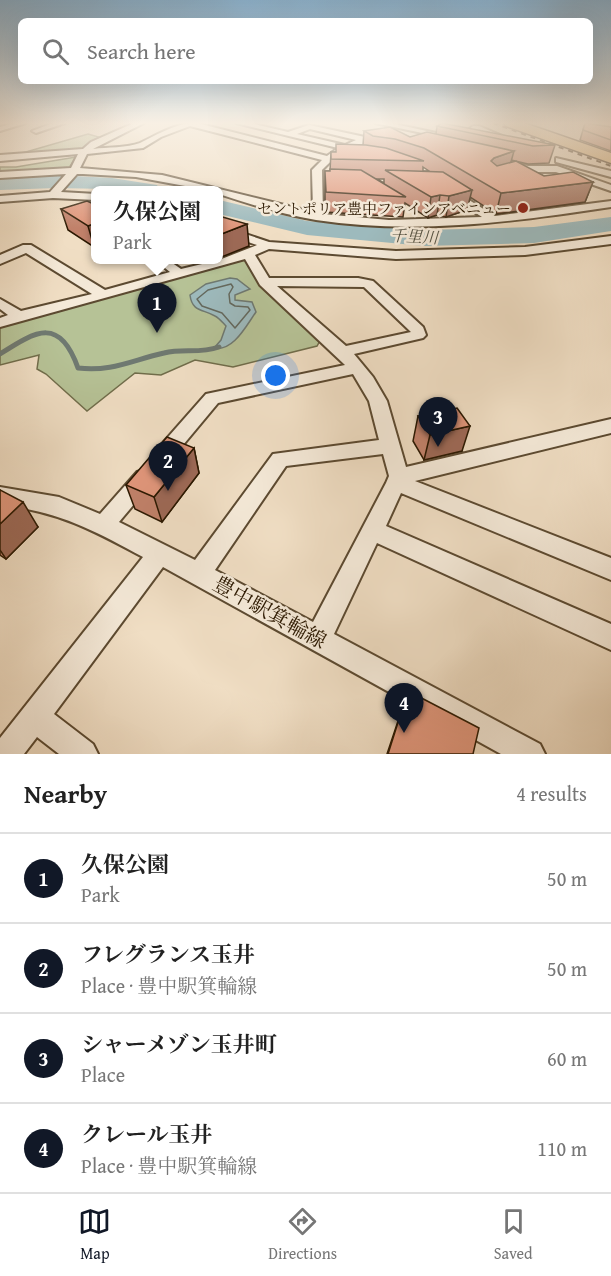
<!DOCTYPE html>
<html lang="en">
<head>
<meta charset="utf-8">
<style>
	body { margin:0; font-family:"Gentium Book Plus","Noto Serif JP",serif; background:#f6f6f6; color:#222 }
	.you { position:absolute; left:276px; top:376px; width:21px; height:21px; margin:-15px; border:4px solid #fff; border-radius:50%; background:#1a73e8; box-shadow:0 0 0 9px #1a73e833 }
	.badge { display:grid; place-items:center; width:39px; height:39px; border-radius:50%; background:#111827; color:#fff; font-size:20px; font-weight:700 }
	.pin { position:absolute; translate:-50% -50px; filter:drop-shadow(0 2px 3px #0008) }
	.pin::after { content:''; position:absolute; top:32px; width:21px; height:18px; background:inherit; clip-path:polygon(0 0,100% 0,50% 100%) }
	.popup { position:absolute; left:91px; top:186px; width:132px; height:78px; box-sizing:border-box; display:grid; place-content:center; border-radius:9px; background:#fff; filter:drop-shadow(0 2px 4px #0005); font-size:20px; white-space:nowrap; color:#767676 }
	.popup b { font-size:22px; color:#222 }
	.popup::after { content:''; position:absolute; left:50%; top:100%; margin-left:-12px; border:12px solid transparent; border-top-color:#fff }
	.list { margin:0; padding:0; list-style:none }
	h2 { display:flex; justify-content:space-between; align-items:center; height:78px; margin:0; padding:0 24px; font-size:26px }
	h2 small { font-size:20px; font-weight:400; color:#767676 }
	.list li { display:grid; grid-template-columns:39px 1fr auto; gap:18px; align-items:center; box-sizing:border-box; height:90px; padding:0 24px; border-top:2px solid #e0e0e0 }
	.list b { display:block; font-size:22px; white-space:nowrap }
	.list p { margin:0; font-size:20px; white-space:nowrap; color:#767676 }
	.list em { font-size:20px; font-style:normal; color:#767676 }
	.icon { flex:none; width:33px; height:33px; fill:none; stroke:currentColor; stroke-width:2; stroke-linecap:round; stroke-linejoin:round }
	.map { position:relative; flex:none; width:611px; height:754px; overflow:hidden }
	.search { position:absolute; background:#fff; box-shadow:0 6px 24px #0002; left:18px; right:18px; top:18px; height:66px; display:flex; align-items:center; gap:15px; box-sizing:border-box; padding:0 21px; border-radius:9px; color:#767676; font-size:22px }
	.sheet { height:438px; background:#fff }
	nav { display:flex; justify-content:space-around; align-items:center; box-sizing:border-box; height:84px; border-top:2px solid #e0e0e0; background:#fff; font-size:16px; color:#767676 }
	nav a { display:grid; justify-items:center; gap:3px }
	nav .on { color:#111827 }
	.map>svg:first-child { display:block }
</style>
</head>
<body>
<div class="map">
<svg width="611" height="754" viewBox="0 0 611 754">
	<rect width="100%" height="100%" fill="#f0dec4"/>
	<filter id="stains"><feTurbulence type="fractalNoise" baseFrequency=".00333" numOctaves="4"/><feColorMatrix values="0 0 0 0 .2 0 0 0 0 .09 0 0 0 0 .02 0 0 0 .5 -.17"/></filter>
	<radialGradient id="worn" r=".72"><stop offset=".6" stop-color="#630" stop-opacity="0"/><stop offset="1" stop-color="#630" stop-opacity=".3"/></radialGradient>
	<g fill="#b6c296" stroke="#706d4b" stroke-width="1.5">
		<polygon points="88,134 102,138 86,149 12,156"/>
		<polygon points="76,157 69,168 0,173 0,167 16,167"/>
		<polygon points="240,259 245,260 256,279 321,339 317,346 233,367 195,360 161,375 135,373 87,411 46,374 37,369 39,355 0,365 0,327"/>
	</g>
	<path fill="#9dbabd" stroke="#6f7971" stroke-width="1.5" d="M 230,278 L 237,279 L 250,289 L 235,295 L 235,300 L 252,302 L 256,312 C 246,326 233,352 214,348 L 221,340 L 226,326 C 223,323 219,318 215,316 C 203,309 192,312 190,295 L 206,284 Z"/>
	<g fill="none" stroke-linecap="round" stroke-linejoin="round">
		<polygon stroke="#64695e" stroke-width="1.5" points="231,284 233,287 229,294 230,303 235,306 248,307 250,310 235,328 222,313 202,306 197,299 208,290"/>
		<path stroke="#6f7971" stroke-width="5" d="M 0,354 C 37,330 60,317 78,368 C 112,372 132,360 164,353 C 183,348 199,354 219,347"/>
		<g fill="#9dbabd" fill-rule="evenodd">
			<polygon points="56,175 112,178 157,185 160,190 56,188 0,190 0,178"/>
			<polygon points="219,200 307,221 424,230 534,227 611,217 611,231 534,243 424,246 307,235 219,214"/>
		</g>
		<defs>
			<g id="street">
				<polygon points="14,123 26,123 0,131 0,127"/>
				<polygon points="53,123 65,123 36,133 32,131"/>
				<path d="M 134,123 L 144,123 L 93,149 C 107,147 127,148 140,143 C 159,134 175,123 197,123 L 327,156 L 338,148 L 236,123 L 250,123 L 288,132 L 309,125 L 365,137 L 389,135 L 389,139 C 362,143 341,150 322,170 L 323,214 L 389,220 L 482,217 L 447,194 L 446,192 L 451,189 L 495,216 L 611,201 L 611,207 C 513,222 414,235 316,220 C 283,215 250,204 219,194 L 219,190 L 207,190 L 136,177 L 83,174 L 77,174 L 61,192 L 96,194 L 96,200 L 53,198 L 0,202 L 0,196 L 50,192 L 66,174 L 0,178 L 0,172 L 71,168 L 78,154 L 0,161 L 0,155 L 83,149 L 91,142 ZM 190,126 L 322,160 L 312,170 L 313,212 L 162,175 L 80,168 L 87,154 L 143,148 L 161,137 ZM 310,129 L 356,140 L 345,145 L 297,134 Z"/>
				<polygon points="375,123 390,123 450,136 446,138"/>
				<polygon points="473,126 479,126 507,138 503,140 477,131 465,142 459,142 459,138"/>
				<polygon points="556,158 611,171 611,177 556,162"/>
				<polygon points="508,162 528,166 557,166 611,185 611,191 556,172 528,172 505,167 505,163"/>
				<path d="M 219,225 L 269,242 L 396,251 L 525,247 L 611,236 L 611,244 L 525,255 L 396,259 L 269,249 L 255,255 L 269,278 L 358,278 L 373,281 L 423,327 L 426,335 L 423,338 L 354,354 L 373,377 L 387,401 L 406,467 L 611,419 L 611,433 L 415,481 L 611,558 L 611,580 L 401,493 L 386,526 L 611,624 L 611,650 L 377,543 L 334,634 L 540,744 L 545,754 L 501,754 L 163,567 L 54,714 L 93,744 L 98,754 L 59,754 L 37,737 L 24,754 L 0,754 L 0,738 L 143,557 C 93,530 58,511 0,505 L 0,487 L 59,497 L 100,514 L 137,472 L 144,470 L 151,472 L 154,478 L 151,484 L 119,522 L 195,560 L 273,454 L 379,440 L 369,401 L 353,374 L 218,403 L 168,463 L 161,466 L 154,463 L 151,458 L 154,453 L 206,394 L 345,365 L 260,285 L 245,259 L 0,327 L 0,318 L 8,315 L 0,309 L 0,299 L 21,311 L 92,294 L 26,253 L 0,264 L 0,255 L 23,245 L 31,245 L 105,290 L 170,272 L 155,260 L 168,260 L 181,269 L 219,260 L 257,245 L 219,232 ZM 277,286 L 364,287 L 411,332 L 346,346 ZM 383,454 L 389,476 L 386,483 L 313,622 L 215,570 L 286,466 Z"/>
			</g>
			<polygon id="highway" points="504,123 524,123 611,153 611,163 506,126"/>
		</defs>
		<use href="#street" stroke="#5c4a31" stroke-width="4"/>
		<use href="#highway" stroke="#2b1800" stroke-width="3"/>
		<use href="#street" fill="#f5ead9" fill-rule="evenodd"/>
		<use href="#highway" fill="#e8bf82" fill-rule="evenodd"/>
		<polyline stroke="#2b1800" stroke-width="2" stroke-dasharray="5 5" stroke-linecap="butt" points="493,123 611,166"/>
	</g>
	<g fill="#c1816a" stroke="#2b1800" stroke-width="1.5" fill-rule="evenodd">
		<polygon points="585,123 611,127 611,151 580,140"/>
		<path d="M 437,126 L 555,145 L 549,163 L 528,164 L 511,160 L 511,162 L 544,176 L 593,182 L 585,202 L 496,214 L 470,197 L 467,210 L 446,217 L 437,215 L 428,218 L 405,203 L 403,217 L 325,212 L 325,171 L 330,171 L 331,152 L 335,152 L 363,145 L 364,131 L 410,137 L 436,134 ZM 423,167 L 429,171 L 423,171 ZM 377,179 L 384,179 L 384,183 Z"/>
		<polygon points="96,205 96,247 94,247 68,230 61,209"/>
		<polygon points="418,416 462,451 424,460 413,441"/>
		<polygon points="194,448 199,473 162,522 135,509 126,485"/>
		<polygon points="0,490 38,527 6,559 0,555"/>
		<polygon points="408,691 473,754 387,754"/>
	</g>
	<g fill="#9d6956" stroke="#2b1800" stroke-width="1.5">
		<polygon points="514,151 509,169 489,176 491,161 494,158"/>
		<polygon points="593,182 585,202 496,214 501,193"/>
		<polygon points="472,190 467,210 446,217 449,196"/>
		<polygon points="440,195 437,215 428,218 431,197"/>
		<polygon points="96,223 96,247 94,247 88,226"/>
		<polygon points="247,224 249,246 219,258 219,235"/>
		<polygon points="470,426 462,451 424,460 430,435"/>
		<polygon points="194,448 199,473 162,522 154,497"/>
		<polygon points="23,502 38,527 6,559 0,550 0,524"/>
	</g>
	<g fill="#e0967b" stroke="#2b1800" stroke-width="1.5">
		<polygon points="442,123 555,145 533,146 437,126"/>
		<polygon points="585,123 611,127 611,140 583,130"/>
		<polygon points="390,127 410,137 427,132 514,151 494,158 491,161 497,166 516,161 544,176 573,172 593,182 501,193 424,148 395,139 373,136 364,131"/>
		<polygon points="336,144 366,145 386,148 424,161 331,159 331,152 336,152"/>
		<polygon points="330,169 361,170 406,197 326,192 325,171 330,171"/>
		<polygon points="385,170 443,172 472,190 449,196 440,195 431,197"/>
		<polygon points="87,201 96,205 96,223 88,226 61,209"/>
		<polygon points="219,216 247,224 219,235"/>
		<polygon points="457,408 470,426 430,435 418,416"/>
		<polygon points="167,437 194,448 154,497 126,485"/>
		<polygon points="0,490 23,502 0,524"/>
		<polygon points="408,691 479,728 473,754 388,754"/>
	</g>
	<linearGradient id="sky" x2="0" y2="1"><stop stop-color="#8ab6d7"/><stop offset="0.54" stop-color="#f8f0e4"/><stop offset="1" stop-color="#f8f0e4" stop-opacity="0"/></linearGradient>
	<rect width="611" height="228" fill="url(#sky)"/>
	<circle fill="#8f2418" stroke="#f5ead9" stroke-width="2" cx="523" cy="208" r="6"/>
	<g text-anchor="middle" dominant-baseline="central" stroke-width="5" stroke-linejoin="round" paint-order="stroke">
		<g font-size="15" fill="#2b1800" stroke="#f5ead9" text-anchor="end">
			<text x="511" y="208">セントポリア豊中ファインアベニュー</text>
		</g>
		<g font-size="16" font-style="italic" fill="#535142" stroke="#f5ead9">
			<text transform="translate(414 236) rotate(3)">千里川</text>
		</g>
		<g font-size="21" fill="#2b1800" stroke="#f5ead9">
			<text transform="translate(270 612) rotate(29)">豊中駅箕輪線</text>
		</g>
	</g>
	<rect width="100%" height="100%" filter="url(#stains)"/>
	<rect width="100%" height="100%" fill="url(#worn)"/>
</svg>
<div class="you"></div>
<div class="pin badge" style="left:157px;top:333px">1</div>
<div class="popup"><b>久保公園</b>Park</div>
<div class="pin badge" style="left:168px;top:491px">2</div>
<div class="pin badge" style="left:438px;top:447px">3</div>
<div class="pin badge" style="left:404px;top:733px">4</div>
<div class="search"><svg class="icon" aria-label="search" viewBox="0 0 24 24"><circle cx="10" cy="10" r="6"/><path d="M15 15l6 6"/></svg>Search here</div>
</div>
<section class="sheet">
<h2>Nearby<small>4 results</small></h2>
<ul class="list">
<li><span class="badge">1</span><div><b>久保公園</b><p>Park</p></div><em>50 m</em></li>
<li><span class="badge">2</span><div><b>フレグランス玉井</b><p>Place · 豊中駅箕輪線</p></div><em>50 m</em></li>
<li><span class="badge">3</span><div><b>シャーメゾン玉井町</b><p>Place</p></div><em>60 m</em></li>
<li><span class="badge">4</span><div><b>クレール玉井</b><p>Place · 豊中駅箕輪線</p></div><em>110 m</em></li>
</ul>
</section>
<nav>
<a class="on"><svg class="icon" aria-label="map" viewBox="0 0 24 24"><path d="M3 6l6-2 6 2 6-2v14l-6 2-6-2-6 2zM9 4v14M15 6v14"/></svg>Map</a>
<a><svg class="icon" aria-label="directions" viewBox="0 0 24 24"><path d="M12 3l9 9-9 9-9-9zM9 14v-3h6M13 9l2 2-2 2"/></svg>Directions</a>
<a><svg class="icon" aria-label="saved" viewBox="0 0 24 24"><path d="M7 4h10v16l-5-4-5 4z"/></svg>Saved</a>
</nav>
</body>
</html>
